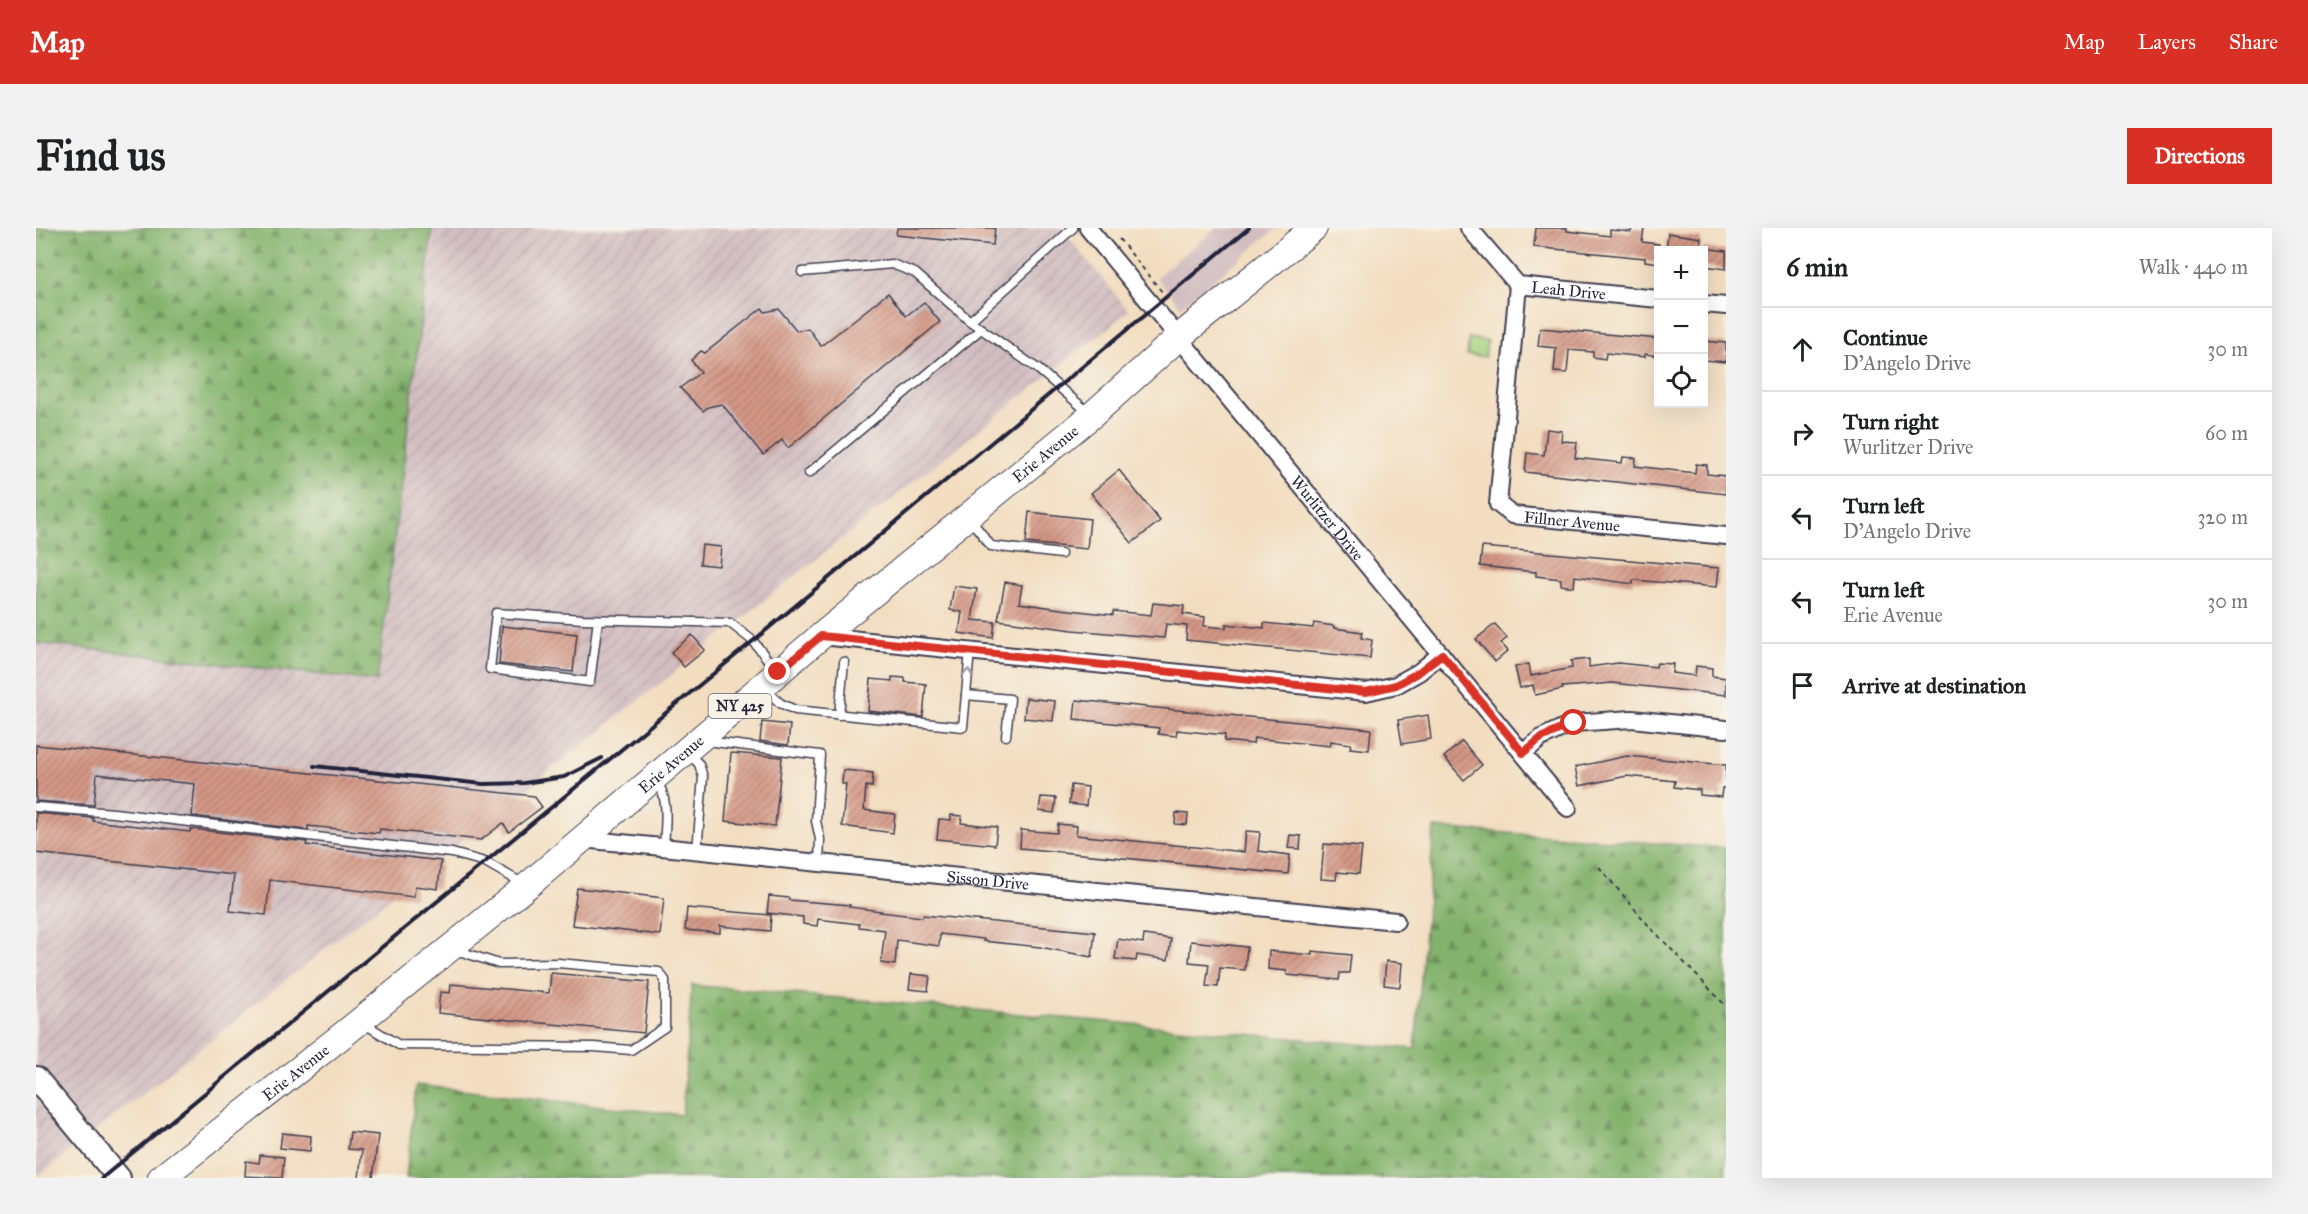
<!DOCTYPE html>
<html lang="en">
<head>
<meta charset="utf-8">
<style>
	body { margin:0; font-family:"IM FELL Great Primer",serif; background:#f2f2f2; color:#202124 }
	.controls { position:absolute; right:18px; top:18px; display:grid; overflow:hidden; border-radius:0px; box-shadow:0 6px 24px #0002 }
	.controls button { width:54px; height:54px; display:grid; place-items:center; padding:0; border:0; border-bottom:2px solid #e0e0e0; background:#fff; color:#202124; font:30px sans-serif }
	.stop { position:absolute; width:18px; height:18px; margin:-14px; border:4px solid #d93025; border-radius:50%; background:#fff }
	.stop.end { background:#d93025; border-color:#fff; box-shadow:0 2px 6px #0008 }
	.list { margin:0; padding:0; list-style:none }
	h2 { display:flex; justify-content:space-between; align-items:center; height:78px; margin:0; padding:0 24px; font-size:26px }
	h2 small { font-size:20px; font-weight:400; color:#757577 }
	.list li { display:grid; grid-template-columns:39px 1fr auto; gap:18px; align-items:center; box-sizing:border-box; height:84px; padding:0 24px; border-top:2px solid #e0e0e0 }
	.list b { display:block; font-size:22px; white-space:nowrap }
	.list p { margin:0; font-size:20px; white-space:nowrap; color:#757577 }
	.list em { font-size:20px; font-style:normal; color:#757577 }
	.icon { flex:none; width:33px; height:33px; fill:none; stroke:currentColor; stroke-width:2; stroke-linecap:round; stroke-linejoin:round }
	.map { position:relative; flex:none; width:1690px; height:950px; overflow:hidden; border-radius:0px }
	header { display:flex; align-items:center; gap:36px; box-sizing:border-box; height:84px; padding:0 30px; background:#d93025; color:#fff }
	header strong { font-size:28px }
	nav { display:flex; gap:33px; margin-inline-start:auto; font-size:21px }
	.intro { display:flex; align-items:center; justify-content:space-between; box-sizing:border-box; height:144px; padding:0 36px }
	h1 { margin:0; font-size:42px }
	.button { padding:15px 27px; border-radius:0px; background:#d93025; color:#fff; font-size:21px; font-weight:700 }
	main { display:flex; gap:36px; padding:0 36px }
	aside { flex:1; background:#fff; border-radius:0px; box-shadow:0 6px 24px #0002 }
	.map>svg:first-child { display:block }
</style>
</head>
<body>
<header>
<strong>Map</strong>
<nav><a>Map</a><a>Layers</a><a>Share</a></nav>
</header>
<div class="intro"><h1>Find us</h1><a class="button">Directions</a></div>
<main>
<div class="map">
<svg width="1690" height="950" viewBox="0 0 1690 950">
	<defs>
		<pattern id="industrial-furrows" width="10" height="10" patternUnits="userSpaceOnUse" patternTransform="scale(1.5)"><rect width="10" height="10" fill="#d2bec1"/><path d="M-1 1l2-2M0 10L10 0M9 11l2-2" fill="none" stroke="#b4a3a7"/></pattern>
		<pattern id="forest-firs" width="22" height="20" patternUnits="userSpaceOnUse" patternTransform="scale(1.5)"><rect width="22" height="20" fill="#84b36d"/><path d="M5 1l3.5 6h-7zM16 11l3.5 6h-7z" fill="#6c915b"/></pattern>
		<pattern id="building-hatch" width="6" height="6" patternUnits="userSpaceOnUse" patternTransform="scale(1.5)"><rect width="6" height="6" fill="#d49785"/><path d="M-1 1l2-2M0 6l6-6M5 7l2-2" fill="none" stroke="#ac7b6e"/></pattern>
	</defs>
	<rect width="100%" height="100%" fill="#f7f3e8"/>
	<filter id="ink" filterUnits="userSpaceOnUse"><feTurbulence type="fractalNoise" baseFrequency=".0167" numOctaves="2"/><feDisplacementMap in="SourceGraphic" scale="12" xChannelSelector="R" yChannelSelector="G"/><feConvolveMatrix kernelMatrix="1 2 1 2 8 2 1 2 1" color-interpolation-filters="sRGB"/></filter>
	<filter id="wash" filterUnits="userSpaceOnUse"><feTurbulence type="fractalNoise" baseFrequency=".008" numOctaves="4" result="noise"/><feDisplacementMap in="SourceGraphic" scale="24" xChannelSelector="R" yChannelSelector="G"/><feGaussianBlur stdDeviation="1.35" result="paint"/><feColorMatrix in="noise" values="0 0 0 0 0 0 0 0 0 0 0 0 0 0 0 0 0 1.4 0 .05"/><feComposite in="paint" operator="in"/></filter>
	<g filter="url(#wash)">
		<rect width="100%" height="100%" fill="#f2ddc0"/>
		<polygon fill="url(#industrial-furrows)" points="396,0 1025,0 1093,83 3,948 0,943 0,415 341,453"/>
		<polygon fill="#d2bec1" points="1180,0 1241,0 1145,79 1120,49"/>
		<polygon fill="#a5d17e" stroke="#647a5c" stroke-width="1.5" points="1433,110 1451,113 1449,129 1431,127"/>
		<g fill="url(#forest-firs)" stroke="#536a54" stroke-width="1.5">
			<polygon points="0,0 396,0 341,453 0,415"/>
			<polygon points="1398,600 1690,620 1690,950 370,950 380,857 646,887 656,757 1379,821"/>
		</g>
		<g id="blocks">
			<g fill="url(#building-hatch)">
				<polygon points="861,0 959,0 957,17 860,7"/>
				<polygon points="1500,0 1531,0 1531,3 1574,8 1574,2 1595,4 1596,0 1608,0 1606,14 1623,16 1623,35 1609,33 1609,30 1498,19"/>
				<polygon points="1632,5 1665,10 1664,22 1630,22"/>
				<polygon points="1668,20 1690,23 1690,41 1668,38"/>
				<polygon points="852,65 870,88 888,74 904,94 752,220 746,212 727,227 686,176 672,179 667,183 644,160 665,144 655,132 665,123 669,125 726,80 729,84 743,81 761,103 772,100 785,118"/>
				<polygon points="1504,100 1623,111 1623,128 1609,126 1609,129 1570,125 1569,131 1557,129 1557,124 1533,122 1531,145 1518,144 1520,120 1502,118"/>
				<polygon points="1668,113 1690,115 1690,134 1668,132"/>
				<polygon points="1511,201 1526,203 1525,213 1541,214 1539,230 1586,235 1587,229 1600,230 1599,238 1659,245 1660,236 1671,237 1671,246 1690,248 1690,266 1489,244 1491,225 1508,227"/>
				<polygon points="1083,242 1124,293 1096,315 1055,265"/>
				<polygon points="993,284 1054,291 1051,321 990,315"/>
				<polygon points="666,317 685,319 683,338 664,336"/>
				<polygon points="1446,319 1683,340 1681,359 1597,352 1597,356 1539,348 1538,359 1525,357 1525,351 1500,348 1500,344 1444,338"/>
				<polygon points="969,354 986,357 983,375 1025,381 1077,387 1077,383 1115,387 1117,375 1148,378 1147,386 1169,389 1168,398 1190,400 1190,396 1228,400 1228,395 1277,400 1278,395 1298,398 1298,400 1326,404 1325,410 1336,412 1334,430 1150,412 1151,398 1130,396 1128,410 1037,402 962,392"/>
				<polygon points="918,358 941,361 936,392 959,394 957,410 923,405 926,384 914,382"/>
				<polygon points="1459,396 1471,410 1465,415 1472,423 1459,434 1440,411"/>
				<polygon points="466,398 541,406 537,444 463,436"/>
				<polygon points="656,407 669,422 648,439 635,424"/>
				<polygon points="1553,431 1553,439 1582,435 1620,439 1621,435 1637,436 1636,445 1659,448 1660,438 1676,440 1676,448 1690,450 1690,467 1576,455 1526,459 1527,461 1499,467 1497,457 1484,460 1479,439 1493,436 1495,448 1536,440 1535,433"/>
				<polygon points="856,449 869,450 869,454 890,456 887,489 832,483 835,451 856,453"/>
				<polygon points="990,470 1019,473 1017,493 988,490"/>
				<polygon points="1040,472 1335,501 1333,522 1314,520 1315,516 1295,513 1294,518 1218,510 1217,516 1188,513 1189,507 1141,502 1140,508 1122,506 1123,500 1038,491"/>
				<polygon points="1392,487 1395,511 1366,516 1362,492"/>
				<polygon points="726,494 754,497 752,517 724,513"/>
				<polygon points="1426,513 1446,537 1428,552 1408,529"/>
				<polygon points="0,517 498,568 506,579 473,604 467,595 445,612 344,601 343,605 272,598 272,602 156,588 159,556 61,546 58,577 0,573"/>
				<polygon points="695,525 746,529 739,598 689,593"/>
				<polygon points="1591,528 1690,537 1690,560 1686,560 1685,569 1664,567 1664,562 1638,559 1639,553 1591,548 1543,558 1539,539"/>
				<polygon points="807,542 837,545 836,559 830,558 828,582 859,586 857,605 806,598 810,556 806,556"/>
				<polygon points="1035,557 1052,559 1050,578 1033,576"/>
				<polygon points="1005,569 1020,570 1018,585 1003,583"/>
				<polygon points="0,585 57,590 57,593 154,604 155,601 271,614 270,617 405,633 402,661 379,658 378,669 234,652 230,687 194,683 198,647 0,625"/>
				<polygon points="1140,585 1152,586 1151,597 1139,596"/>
				<polygon points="915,587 926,588 925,595 961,599 959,617 901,611 903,591 915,592"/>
				<polygon points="1022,596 1041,598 1040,607 1208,624 1210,603 1224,604 1222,623 1254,627 1252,646 984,620 985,602 1021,605"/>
				<polygon points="1254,607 1265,608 1264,621 1252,620"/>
				<polygon points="1288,616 1326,619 1323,646 1301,644 1300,652 1285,651"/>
				<polygon points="541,660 628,670 624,707 536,697"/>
				<polygon points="733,668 753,670 753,672 814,677 813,679 845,683 844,684 886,689 887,687 1059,704 1056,729 1004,719 947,713 948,711 904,706 903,718 861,712 859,737 845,735 849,702 823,699 823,696 782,691 781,698 767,696 767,689 731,685"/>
				<polygon points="651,680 735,687 734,703 684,698 684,705 649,702"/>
				<polygon points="1108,707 1135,711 1132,732 1101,727 1100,733 1079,731 1082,711 1107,715"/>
				<polygon points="1155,713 1211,719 1209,742 1184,740 1182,759 1170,758 1173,736 1153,734"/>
				<polygon points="1233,723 1276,727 1276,723 1315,727 1313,745 1304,745 1303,752 1251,747 1251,743 1232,741"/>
				<polygon points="1350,733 1366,735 1364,759 1348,757"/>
				<polygon points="515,745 613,754 608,805 402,785 404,764 414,765 415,756 513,765"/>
				<polygon points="875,746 894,748 892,763 873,761"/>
				<polygon points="314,904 342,907 337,950 323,950 326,922 312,921"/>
				<polygon points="246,905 275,908 274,923 244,920"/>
				<polygon points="224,927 248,929 246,950 209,948 210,933 223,935"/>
			</g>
		</g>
	</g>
	<g filter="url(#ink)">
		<use href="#blocks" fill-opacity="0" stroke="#413e4f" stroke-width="1.5"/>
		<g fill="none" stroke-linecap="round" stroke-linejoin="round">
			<defs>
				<g id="lane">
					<polyline points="1037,0 934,93 1002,141 1053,185"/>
					<polyline points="766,44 856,36 879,45 934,93"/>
					<polyline points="773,245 945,101"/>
					<polyline points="934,291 955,318 1025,326"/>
					<polyline points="562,392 554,454 454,441 460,385 547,391 694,395 717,413 740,442"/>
					<polyline points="729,461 744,475 759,482 927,499 934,423"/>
					<polyline points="930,467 974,471 970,508"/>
					<polyline points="803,487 808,434"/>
					<polyline points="670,513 784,527 780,593 784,611 783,635"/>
					<polyline points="651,524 663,536 667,549 661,623"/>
					<path d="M 620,552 C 634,571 629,597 628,619"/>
					<polyline points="0,579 78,585 416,625 449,634 488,656"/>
					<polyline points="327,795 363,817 558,819 595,822 629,799 629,752 623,744 522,735 463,736 420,722"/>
				</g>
				<g id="street">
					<path id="s1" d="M 1052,0 L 1532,580"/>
					<path id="s2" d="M 1433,0 L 1482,57 L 1622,71"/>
					<path id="s3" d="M 1482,57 L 1462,276 L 1476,287 L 1690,308"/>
					<polyline points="1668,76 1690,78"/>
					<polyline points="785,408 1330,464 1360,457 1383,444 1405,426"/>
					<polyline points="1487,525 1505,510 1537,495 1596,491 1690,501"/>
					<path id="s4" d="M 546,611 L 1360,693"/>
				</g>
				<polyline id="secondary" points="0,850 83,950"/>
				<g id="primary">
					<path id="s5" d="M 125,950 L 308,806 L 491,658 L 785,408 L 1055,188 L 1143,109 L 1278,0"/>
				</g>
			</defs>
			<use href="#lane" stroke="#413e4f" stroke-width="11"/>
			<use href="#street" stroke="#413e4f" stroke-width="20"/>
			<use href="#secondary" stroke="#413e4f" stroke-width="26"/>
			<use href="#primary" stroke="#413e4f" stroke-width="28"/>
			<g stroke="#413e4f" stroke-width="2" stroke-dasharray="4.5 4.5" stroke-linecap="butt">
				<polyline points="1083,11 1127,65"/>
				<polyline points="1563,639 1614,699 1690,778"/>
			</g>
			<use href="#lane" stroke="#fff" stroke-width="8"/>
			<use href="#street" stroke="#fff" stroke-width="16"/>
			<use href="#secondary" stroke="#fff" stroke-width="22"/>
			<use href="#primary" stroke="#fff" stroke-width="26"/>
			<g stroke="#22223b" stroke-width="4">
				<polyline points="278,538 447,556 488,555 528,549 566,530"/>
				<polyline points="66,950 717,413 1213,0"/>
			</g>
		</g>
		<defs><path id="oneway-chevron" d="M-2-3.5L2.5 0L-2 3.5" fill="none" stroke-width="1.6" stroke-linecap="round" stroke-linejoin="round" transform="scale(1.5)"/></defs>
		<use stroke="#9c9ca7" href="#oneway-chevron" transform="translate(932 445) rotate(-84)"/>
	</g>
	<g fill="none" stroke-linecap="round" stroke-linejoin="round" filter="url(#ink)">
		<polyline stroke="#d93025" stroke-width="8" points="742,444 785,408 1330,464 1360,457 1383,444 1406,426 1487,525 1505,510 1538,495"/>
	</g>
	<g text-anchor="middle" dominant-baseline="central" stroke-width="6" stroke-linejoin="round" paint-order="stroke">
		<rect fill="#f7f3e8" stroke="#62616f" stroke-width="1.5" x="672.5" y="466" width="63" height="24" rx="4.5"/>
		<g font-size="15" font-weight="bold" fill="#22223b">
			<text x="704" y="478">NY 425</text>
		</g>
		<g font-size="16" fill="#22223b" stroke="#f7f3e8">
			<text stroke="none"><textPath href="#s2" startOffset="126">Leah Drive</textPath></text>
			<text stroke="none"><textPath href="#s5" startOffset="1143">Erie Avenue</textPath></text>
			<text stroke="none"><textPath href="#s1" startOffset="376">Wurlitzer Drive</textPath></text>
			<text stroke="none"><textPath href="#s3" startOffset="298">Fillner Avenue</textPath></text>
			<text stroke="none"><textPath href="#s5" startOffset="657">Erie Avenue</textPath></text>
			<text stroke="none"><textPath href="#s4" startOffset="408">Sisson Drive</textPath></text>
			<text stroke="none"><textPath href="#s5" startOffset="171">Erie Avenue</textPath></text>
		</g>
	</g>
</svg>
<div class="controls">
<button>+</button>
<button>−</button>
<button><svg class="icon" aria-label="locate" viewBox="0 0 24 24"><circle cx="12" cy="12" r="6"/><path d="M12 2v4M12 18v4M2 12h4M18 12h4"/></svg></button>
</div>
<div class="stop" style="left:1538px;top:495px"></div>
<div class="stop end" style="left:742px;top:444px"></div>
</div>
<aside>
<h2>6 min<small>Walk · 440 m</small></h2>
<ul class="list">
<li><svg class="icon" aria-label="ahead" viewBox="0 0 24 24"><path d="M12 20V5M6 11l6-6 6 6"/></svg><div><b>Continue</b><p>D'Angelo Drive</p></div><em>30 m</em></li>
<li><svg class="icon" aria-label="right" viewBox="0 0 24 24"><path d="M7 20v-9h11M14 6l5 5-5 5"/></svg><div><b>Turn right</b><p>Wurlitzer Drive</p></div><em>60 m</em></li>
<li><svg class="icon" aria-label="left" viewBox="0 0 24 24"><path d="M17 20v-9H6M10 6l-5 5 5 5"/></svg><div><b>Turn left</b><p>D'Angelo Drive</p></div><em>320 m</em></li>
<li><svg class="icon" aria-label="left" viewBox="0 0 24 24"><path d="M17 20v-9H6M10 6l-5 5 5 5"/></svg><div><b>Turn left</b><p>Erie Avenue</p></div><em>30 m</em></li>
<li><svg class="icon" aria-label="arrive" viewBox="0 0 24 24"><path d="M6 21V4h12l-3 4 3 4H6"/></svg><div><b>Arrive at destination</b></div></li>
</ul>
</aside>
</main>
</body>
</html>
